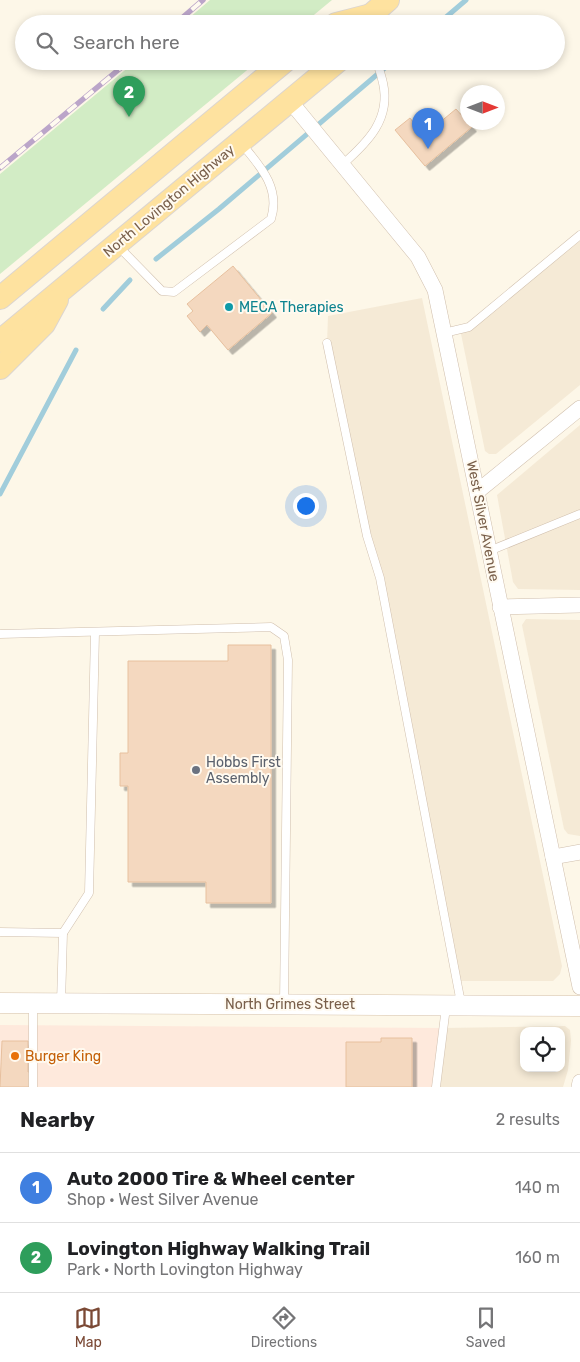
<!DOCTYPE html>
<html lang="en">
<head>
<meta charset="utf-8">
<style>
	body { margin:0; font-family:Rubik,sans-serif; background:#f6f6f6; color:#202124 }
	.controls { position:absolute; right:15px; bottom:15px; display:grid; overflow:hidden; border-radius:10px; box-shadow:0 2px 8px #0003 }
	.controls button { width:45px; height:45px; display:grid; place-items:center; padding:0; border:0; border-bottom:1px solid #e0e0e0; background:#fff; color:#202124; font:25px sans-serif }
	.compass { position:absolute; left:460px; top:85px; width:45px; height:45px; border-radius:50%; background:#fff; box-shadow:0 2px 8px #0003; rotate:90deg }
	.you { position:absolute; left:305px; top:505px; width:18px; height:18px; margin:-12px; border:4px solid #fff; border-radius:50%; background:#1a73e8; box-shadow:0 0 0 8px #1a73e833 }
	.badge { display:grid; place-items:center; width:32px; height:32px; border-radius:50%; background:#7b4935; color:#fff; font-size:16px; font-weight:700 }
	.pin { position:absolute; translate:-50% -41px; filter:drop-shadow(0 1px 2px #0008) }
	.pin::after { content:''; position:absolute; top:26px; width:18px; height:15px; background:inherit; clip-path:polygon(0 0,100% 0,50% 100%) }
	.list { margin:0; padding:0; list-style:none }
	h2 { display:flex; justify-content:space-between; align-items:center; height:65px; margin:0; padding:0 20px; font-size:21px }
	h2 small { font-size:16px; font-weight:400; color:#757577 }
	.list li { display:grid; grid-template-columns:32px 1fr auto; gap:15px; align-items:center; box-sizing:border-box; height:70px; padding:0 20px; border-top:1px solid #e0e0e0 }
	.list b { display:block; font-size:19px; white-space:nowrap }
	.list p { margin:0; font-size:16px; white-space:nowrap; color:#757577 }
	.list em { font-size:16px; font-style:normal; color:#757577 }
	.icon { flex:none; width:28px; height:28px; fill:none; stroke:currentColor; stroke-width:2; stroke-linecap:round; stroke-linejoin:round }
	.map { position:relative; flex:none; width:580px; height:1087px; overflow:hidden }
	.search { position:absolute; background:#fff; box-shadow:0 2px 8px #0003; left:15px; right:15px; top:15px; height:55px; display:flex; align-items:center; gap:12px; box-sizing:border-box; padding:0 18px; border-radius:28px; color:#757577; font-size:19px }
	.sheet { height:205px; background:#fff }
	nav { display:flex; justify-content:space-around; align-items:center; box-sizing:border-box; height:70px; border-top:1px solid #e0e0e0; background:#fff; font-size:14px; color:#757577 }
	nav a { display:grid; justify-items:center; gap:2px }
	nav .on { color:#7b4935 }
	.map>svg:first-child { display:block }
</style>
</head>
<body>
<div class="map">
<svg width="580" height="1087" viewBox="0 0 580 1087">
	<defs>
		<filter id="shadow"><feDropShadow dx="4.5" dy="4.5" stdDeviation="0" flood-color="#0004"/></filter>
	</defs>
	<rect width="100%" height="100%" fill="#fdf7e8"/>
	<g fill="#f5ead6" fill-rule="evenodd">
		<polygon points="580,235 580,385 496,454 489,454 485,451 460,329"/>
		<polygon points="422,298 562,966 560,974 553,981 457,981 380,578 327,343 328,316"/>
		<polygon points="580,425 580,590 518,589 513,582 497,495"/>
		<polygon points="526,619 580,620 580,836 568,834 564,829 523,630 522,625"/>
		<path d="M 565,1026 L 570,1030 L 571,1041 L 568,1070 L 563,1087 L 436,1087 L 443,1028 ZM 524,1031 L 561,1031 L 561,1068 L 524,1068 Z"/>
	</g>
	<polygon fill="#fee9dc" points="0,1025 443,1028 436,1087 0,1087"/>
	<g fill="#d2ecc5">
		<polygon points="210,0 332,0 303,24 182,24"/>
		<polygon points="136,61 258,61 0,274 0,174"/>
	</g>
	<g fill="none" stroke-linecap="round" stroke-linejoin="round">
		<g stroke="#a1cddb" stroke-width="5">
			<polyline points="438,24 466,0"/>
			<polyline points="156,259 219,209 393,61"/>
			<polyline points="103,309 130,280"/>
			<polyline points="0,494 76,350"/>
		</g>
	</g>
	<g fill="#f4d8bf" stroke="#e7c09e" filter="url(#shadow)">
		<polygon points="456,109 472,127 425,166 395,130 410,118 420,131 429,124 433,128"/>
		<polygon points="233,266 272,313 228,350 207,325 200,332 187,316 193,311 187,304"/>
		<polygon points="228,645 271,645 271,903 206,903 206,882 128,882 128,786 120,786 120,753 128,753 128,661 228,661"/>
		<polygon points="381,1038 412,1038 412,1087 346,1087 346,1042 381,1042"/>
		<polygon points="2,1041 28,1041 28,1072 31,1072 31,1087 0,1087"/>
	</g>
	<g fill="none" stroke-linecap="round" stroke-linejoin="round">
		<defs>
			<g id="lane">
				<path d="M 343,164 C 368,142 391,119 383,83 C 381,75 380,68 375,61"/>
				<path d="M 118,246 L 162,291 L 174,292 L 271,219 C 281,187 259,165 241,143"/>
				<polyline points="444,333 469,327 580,235"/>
				<polyline points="327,343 367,536 380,578 461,1003"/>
				<polyline points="489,551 580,514"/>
				<polyline points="0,634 271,627 284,636 288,660 284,1004"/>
				<polyline points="0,932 63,933 61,1003"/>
				<polyline points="63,933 89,893 95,633"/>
				<polyline points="33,1004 33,1087"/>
				<polyline points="436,1087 446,1007"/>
			</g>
			<g id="street">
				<polyline points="290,101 418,257 435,290 580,987"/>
				<polyline points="478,491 580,408"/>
				<polyline points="500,607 580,605"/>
				<polyline points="553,857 580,852"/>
				<polyline points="579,1087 580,1082"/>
			</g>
			<polyline id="secondary" points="0,1003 580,1006"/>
			<g id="primary">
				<polyline points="336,24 371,15"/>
				<polyline points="365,24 371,15 388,0"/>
				<polyline points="0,298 285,61"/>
				<polyline points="0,341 338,61"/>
				<polyline points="0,368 44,324 57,300"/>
			</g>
		</defs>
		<use href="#lane" stroke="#d0bfad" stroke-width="9"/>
		<use href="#street" stroke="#d0bfad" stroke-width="16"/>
		<use href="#secondary" stroke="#d6c2ac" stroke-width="21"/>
		<use href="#primary" stroke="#dcd5d0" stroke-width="24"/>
		<use href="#lane" stroke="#fff" stroke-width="8"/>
		<use href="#street" stroke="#fff" stroke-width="15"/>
		<use href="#secondary" stroke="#fff" stroke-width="20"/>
		<use href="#primary" stroke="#fee29f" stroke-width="22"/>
		<defs>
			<g id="rail">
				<polyline points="175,24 203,0"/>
				<polyline points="0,168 129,61"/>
			</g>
		</defs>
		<use href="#rail" stroke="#bba5c9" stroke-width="5.5"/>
		<use href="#rail" stroke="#fffaf0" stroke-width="4" stroke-dasharray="11" stroke-linecap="butt"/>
	</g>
	<circle fill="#0f9aa8" stroke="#fffaf0" stroke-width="2" cx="229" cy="307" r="5"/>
	<circle fill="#6b7280" stroke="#fffaf0" stroke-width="2" cx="196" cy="770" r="5"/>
	<circle fill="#e8710a" stroke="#fffaf0" stroke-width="2" cx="15" cy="1056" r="5"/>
	<g text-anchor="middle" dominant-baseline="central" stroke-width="4" stroke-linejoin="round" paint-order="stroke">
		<g font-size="14" fill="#795f4a" stroke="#fffaf0">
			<text transform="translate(169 201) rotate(-40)">North Lovington Highway</text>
			<text transform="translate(483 521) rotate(79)">West Silver Avenue</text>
			<text x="290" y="1004">North Grimes Street</text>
		</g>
		<g font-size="14" fill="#0d838f" stroke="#fffaf0" text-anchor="start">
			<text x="239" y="307">MECA Therapies</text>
		</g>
		<g font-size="14" fill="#5b616d" stroke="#fffaf0" text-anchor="start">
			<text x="206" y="762">Hobbs First<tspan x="206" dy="16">Assembly</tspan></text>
		</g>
		<g font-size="14" fill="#c56008" stroke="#fffaf0" text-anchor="start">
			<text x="25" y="1056">Burger King</text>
		</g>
	</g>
</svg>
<div class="controls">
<button><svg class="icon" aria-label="locate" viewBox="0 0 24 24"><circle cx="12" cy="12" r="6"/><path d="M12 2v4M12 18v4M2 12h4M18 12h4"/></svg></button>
</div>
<svg class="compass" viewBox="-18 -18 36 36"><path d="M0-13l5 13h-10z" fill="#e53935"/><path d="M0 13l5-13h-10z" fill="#757577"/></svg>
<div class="you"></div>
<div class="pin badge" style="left:428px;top:149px;background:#3f7fe0">1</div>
<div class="pin badge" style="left:129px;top:117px;background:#2e9e5b">2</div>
<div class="search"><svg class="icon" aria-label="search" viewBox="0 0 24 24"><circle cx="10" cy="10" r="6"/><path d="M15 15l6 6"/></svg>Search here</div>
</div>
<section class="sheet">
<h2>Nearby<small>2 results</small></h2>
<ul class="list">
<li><span class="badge" style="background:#3f7fe0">1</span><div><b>Auto 2000 Tire &amp; Wheel center</b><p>Shop · West Silver Avenue</p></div><em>140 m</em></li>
<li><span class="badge" style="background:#2e9e5b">2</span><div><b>Lovington Highway Walking Trail</b><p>Park · North Lovington Highway</p></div><em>160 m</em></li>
</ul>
</section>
<nav>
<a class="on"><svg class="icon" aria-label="map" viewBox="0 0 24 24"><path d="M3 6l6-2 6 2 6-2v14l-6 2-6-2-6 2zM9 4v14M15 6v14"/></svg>Map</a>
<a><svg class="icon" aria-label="directions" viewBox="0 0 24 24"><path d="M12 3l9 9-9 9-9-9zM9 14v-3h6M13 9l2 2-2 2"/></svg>Directions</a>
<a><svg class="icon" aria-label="saved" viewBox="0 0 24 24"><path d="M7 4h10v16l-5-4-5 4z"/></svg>Saved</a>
</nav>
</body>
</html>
